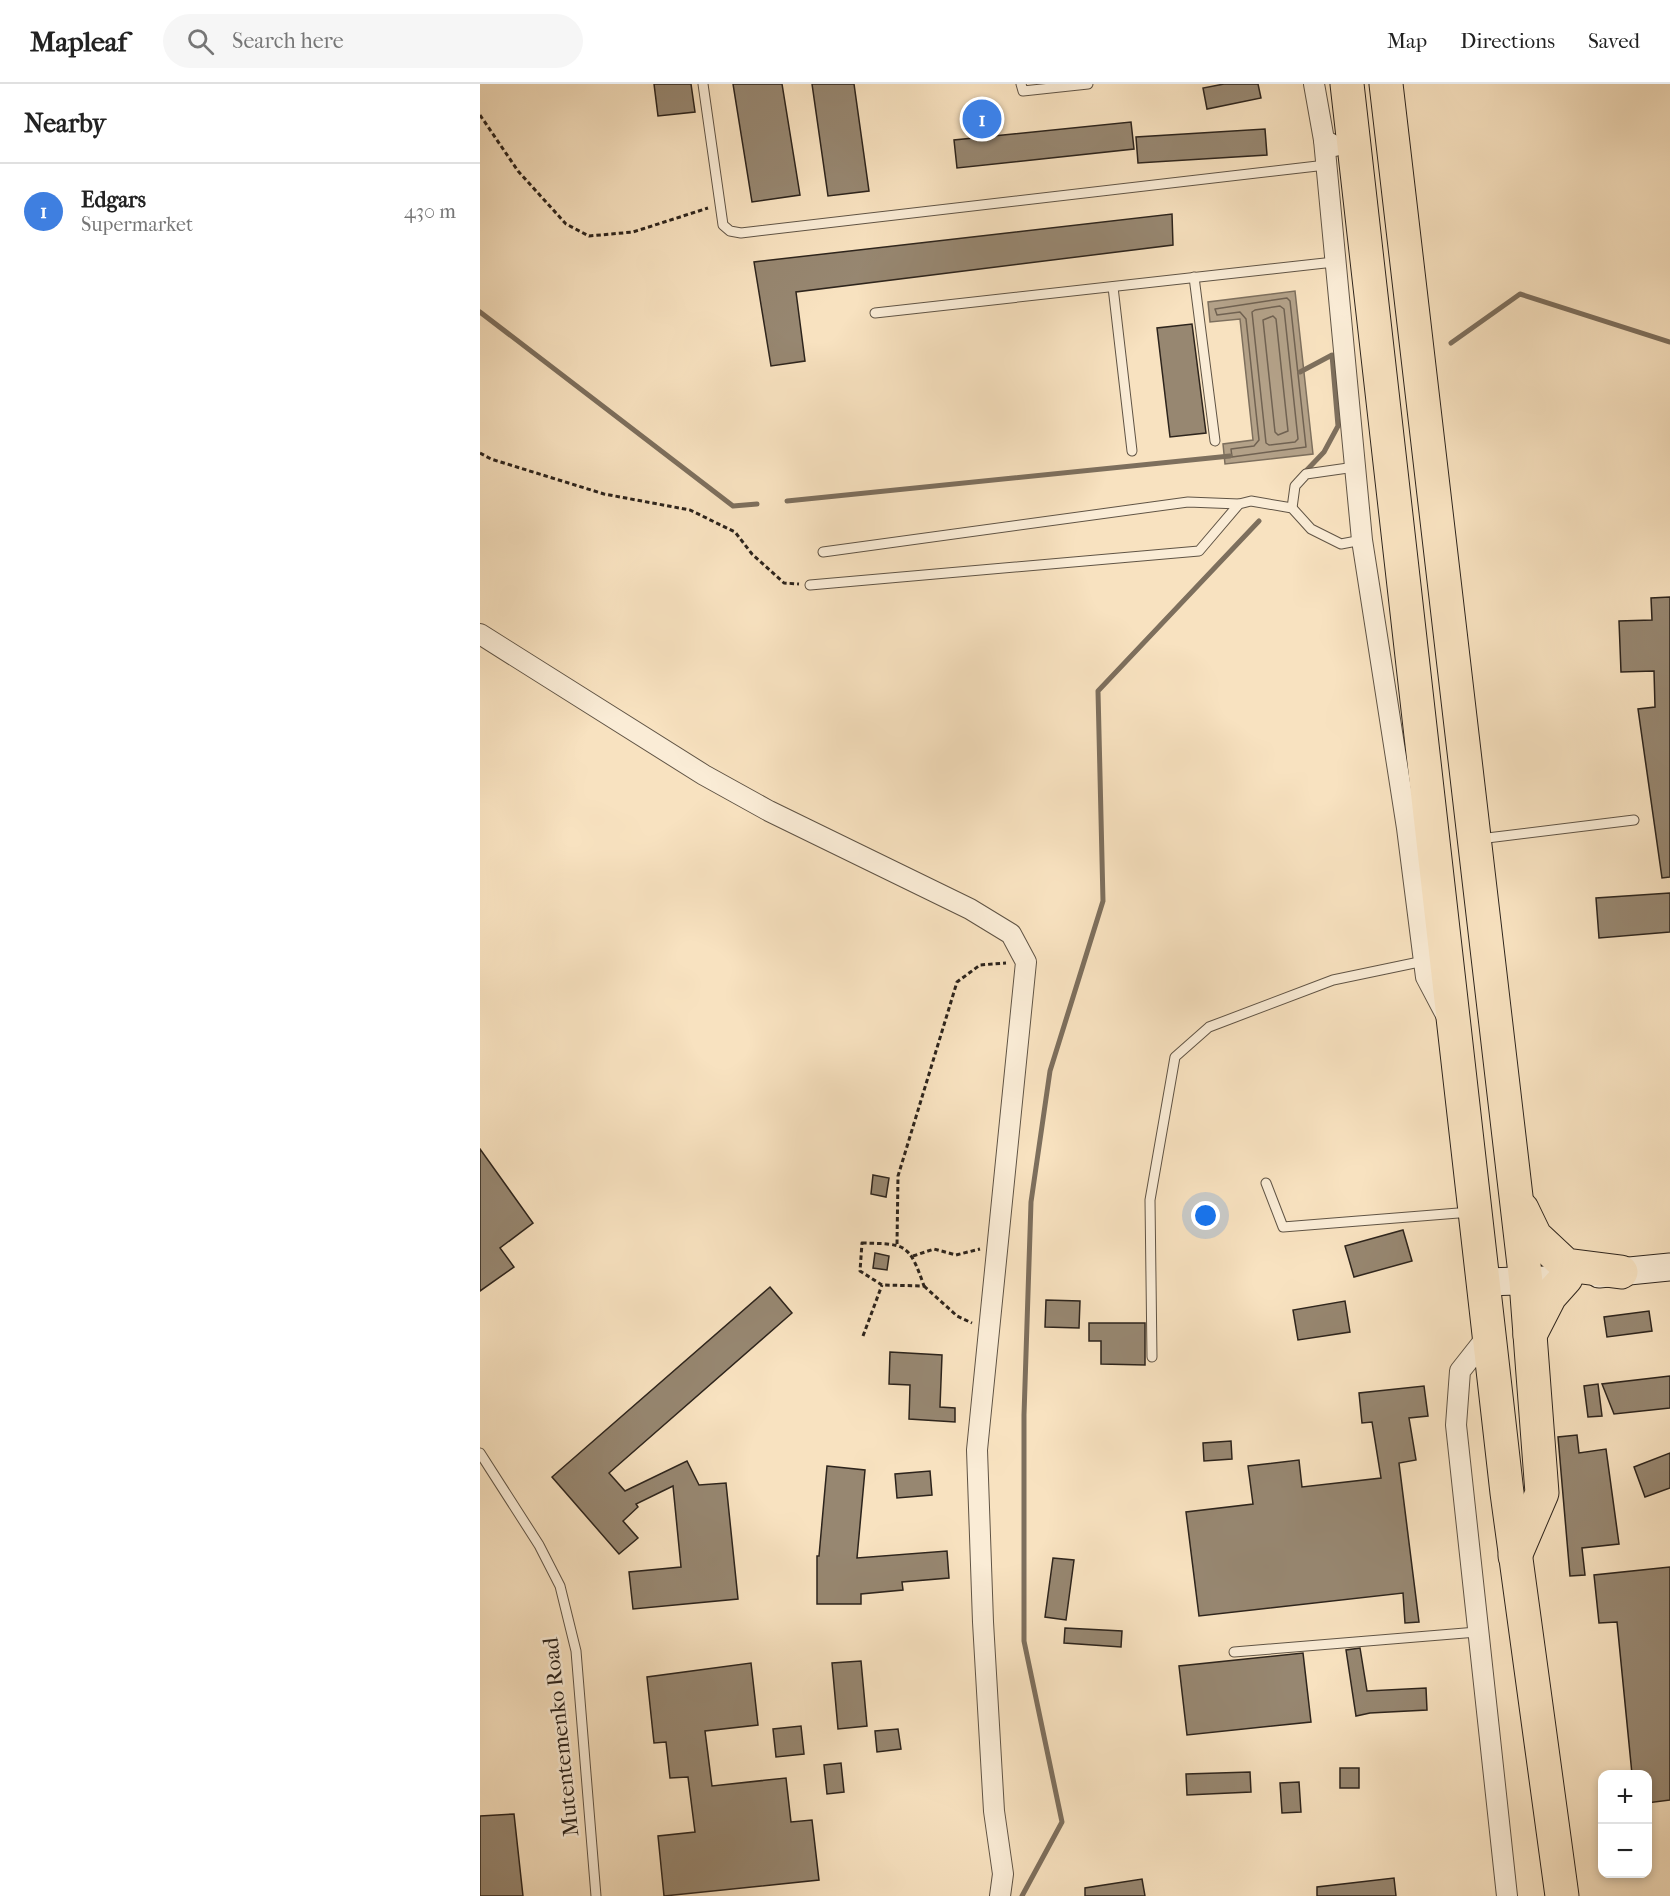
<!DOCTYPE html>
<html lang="en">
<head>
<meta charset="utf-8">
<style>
	body { margin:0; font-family:"IM FELL French Canon",serif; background:#f6f6f6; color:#222 }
	.controls { position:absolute; right:18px; bottom:18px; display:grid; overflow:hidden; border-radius:12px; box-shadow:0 3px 9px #0003 }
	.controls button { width:54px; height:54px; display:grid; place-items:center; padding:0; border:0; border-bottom:2px solid #e0e0e0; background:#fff; color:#222; font:30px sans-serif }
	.you { position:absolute; left:726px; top:1132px; width:21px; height:21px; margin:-15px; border:4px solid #fff; border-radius:50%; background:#1a73e8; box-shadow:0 0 0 9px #1a73e833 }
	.badge { display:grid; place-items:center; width:39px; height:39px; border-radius:50%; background:#8f2418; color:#fff; font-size:20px; font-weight:700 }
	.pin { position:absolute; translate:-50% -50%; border:3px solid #fff; box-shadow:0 2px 6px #0006 }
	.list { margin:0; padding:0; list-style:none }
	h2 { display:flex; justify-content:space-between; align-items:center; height:78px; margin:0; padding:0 24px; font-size:26px }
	h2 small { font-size:20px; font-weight:400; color:#767676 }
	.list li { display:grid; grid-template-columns:39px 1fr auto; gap:18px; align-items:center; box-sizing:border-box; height:96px; padding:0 24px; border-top:2px solid #e0e0e0 }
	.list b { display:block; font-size:22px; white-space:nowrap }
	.list p { margin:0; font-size:20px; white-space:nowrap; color:#767676 }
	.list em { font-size:20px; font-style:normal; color:#767676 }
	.icon { flex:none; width:33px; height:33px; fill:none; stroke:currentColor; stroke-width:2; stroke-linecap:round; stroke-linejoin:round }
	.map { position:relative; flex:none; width:1190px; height:1812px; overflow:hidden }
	header { display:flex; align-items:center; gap:36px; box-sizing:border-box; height:84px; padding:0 30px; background:#fff; border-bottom:2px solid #e0e0e0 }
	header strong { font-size:28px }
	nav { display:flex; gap:33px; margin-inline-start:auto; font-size:21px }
	.search { width:420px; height:54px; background:#f6f6f6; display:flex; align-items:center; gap:15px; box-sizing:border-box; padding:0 21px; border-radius:33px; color:#767676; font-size:22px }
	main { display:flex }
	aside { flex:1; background:#fff }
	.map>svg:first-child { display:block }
</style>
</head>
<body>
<header>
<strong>Mapleaf</strong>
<div class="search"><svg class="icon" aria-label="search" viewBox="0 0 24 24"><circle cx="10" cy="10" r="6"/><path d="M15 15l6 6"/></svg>Search here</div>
<nav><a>Map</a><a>Directions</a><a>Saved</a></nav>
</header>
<main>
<aside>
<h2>Nearby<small></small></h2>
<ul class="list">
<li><span class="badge" style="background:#3f7fe0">1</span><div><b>Edgars</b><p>Supermarket</p></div><em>430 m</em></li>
</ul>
</aside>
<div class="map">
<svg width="1190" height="1812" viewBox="0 0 1190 1812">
	<rect width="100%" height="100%" fill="#f8e2c0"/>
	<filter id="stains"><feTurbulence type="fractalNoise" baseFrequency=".00333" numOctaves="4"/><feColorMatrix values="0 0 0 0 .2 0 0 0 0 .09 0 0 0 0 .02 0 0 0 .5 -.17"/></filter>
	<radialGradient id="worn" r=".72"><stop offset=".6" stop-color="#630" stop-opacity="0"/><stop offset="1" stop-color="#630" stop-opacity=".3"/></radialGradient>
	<polygon fill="#b3a188" stroke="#7d6f5d" stroke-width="1.5" points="815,207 833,370 745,380 743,360 773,356 760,235 730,238 728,218"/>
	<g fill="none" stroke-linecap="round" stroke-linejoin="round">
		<g stroke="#706252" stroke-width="1.5">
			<polygon points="807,214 810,217 826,363 752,373 751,365 774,362 779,356 766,235 760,228 737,231 735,225"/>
			<polygon points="800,222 804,225 818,355 815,358 789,361 786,359 772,228 775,226"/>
			<polygon points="793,232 796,235 808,347 798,351 795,348 783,236"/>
		</g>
		<g stroke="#7d6f5d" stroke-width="5">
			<polyline points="0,228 253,422 277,420"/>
			<polyline points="971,259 1040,210 1190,258"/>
			<polyline points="820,288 852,271 858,342 844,368 823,390"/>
			<polyline points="307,417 750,372"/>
			<polyline points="542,1812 582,1738 544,1557 544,1331 551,1118 570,987 623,817 618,607 779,437"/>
		</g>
	</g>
	<g fill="#978771" stroke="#2d241c" stroke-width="1.5">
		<polygon points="174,0 211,0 215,28 178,32"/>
		<polygon points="253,0 302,0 320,111 272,118"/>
		<polygon points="332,0 374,0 389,107 348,112"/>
		<polygon points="744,0 778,0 781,14 727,25 723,4"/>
		<polygon points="651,38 654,65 477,84 474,56"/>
		<polygon points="785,45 787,71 658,79 656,53"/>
		<polygon points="692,130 693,161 316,208 325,277 291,282 274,178"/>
		<polygon points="712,240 726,349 690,353 677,244"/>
		<polygon points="1190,513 1190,793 1182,794 1158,625 1175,623 1174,587 1141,588 1139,537 1172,536 1171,514"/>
		<polygon points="1190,809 1190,848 1119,854 1116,814"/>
		<polygon points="0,1065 53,1139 20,1164 34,1183 0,1207"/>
		<polygon points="393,1091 409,1094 406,1113 391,1110"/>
		<polygon points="923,1146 932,1177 874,1193 865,1162"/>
		<polygon points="395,1169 409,1172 407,1186 393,1184"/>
		<polygon points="290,1203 312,1229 129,1389 145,1407 207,1377 219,1401 246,1399 258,1515 153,1525 149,1488 201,1483 193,1402 156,1420 158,1423 143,1437 158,1454 139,1470 72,1393"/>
		<polygon points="566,1216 600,1217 599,1244 565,1243"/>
		<polygon points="865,1217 870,1248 818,1256 813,1226"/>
		<polygon points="1169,1227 1172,1247 1127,1253 1124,1233"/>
		<polygon points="609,1239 665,1239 665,1281 621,1280 621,1257 609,1257"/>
		<polygon points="410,1268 462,1271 460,1323 475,1324 475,1338 429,1335 430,1301 409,1300"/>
		<polygon points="1190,1292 1190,1324 1134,1330 1122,1300"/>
		<polygon points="1118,1300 1122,1332 1108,1333 1104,1302"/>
		<polygon points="944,1302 948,1332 929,1334 936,1376 919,1379 939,1538 925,1539 923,1509 719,1532 706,1428 773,1420 768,1382 819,1376 822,1403 901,1394 892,1338 882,1339 879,1309"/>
		<polygon points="1097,1351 1099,1369 1126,1365 1139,1460 1102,1464 1105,1491 1090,1492 1078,1353"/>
		<polygon points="751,1357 752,1375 724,1377 723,1359"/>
		<polygon points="1190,1369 1190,1404 1165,1413 1154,1383"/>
		<polygon points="347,1382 385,1386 377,1474 467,1467 469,1494 422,1498 423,1506 381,1510 381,1520 337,1520 337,1472 339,1472"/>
		<polygon points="450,1387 452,1411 417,1414 415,1390"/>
		<polygon points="573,1474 594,1476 586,1536 565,1533"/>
		<polygon points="1190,1483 1190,1716 1167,1719 1167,1690 1152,1690 1137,1538 1119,1539 1114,1491"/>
		<polygon points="585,1544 642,1547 641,1563 584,1559"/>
		<polygon points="880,1564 887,1607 946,1604 947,1626 890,1629 876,1632 866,1566"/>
		<polygon points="823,1569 831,1638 707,1651 699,1582"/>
		<polygon points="381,1577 387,1642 358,1645 352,1579"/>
		<polygon points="271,1579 278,1641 225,1647 232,1702 306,1694 311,1738 332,1736 339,1796 184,1812 178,1752 215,1748 208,1693 190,1694 186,1658 174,1659 167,1593"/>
		<polygon points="321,1642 324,1670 296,1673 293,1645"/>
		<polygon points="418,1645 421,1665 397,1668 395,1647"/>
		<polygon points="361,1679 364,1708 347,1710 344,1681"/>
		<rect x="860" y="1684" width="19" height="20"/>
		<polygon points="770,1688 771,1708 707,1711 706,1690"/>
		<polygon points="819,1698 821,1728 802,1729 800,1699"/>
		<polygon points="34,1730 43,1812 0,1812 0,1732"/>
		<polygon points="914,1794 916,1812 837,1812 837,1803"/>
		<polygon points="662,1795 665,1812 605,1812 605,1804"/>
	</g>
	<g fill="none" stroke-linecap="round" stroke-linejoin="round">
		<defs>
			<g id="lane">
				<polyline points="223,0 243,141 250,147 261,149 846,81"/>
				<polyline points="541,0 543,7 608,0"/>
				<polyline points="714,193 735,357"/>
				<polyline points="633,203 652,367"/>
				<polyline points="395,229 854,178"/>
				<polyline points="812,424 815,402 826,390 875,383"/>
				<polyline points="343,468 708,418 759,420"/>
				<polyline points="330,501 719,467 759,420 771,417 812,424 831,445 861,460 882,456"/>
				<polyline points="999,755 1154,736"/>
				<polyline points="786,1099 803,1143 991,1128"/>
				<polyline points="672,1273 670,1116 695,973 729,943 853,896 944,877"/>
				<polyline points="0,1369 59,1461 80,1502 96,1567 116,1812"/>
				<polyline points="754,1568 997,1548"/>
			</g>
			<g id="street">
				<polyline points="834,0 844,56 855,62"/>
				<polyline points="844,56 882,456 927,744 946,893 966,931"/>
				<polyline points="0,550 224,691 289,727 490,825 531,850 546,878 497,1366 503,1538 514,1727 523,1790 520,1812"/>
				<polyline points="1010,1249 980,1287 976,1341 1027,1812"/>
			</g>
			<g id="secondary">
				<polyline points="1119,1190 1190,1183"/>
				<polyline points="1005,1198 1066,1196"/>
			</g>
			<g id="highway">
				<polyline points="867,0 1027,1409 1082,1812"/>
				<polyline points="906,0 1046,1198 1062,1409 1035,1472"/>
				<polyline points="1042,1125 1055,1152 1086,1181 1141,1188"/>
				<polyline points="1050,1251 1070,1212 1086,1194"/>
			</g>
		</defs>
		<use href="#lane" stroke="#605445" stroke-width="11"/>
		<use href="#street" stroke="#605445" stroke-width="22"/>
		<use href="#secondary" stroke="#2d241c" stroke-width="29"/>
		<use href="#highway" stroke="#2d241c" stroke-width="35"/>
		<g stroke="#2d241c" stroke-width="3" stroke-dasharray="4.5 3" stroke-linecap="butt">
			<polyline points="0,31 38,87 86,140 109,152 153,148 228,124"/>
			<polyline points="0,369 11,375 124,410 210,426 255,448 272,470 304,499 319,500"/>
			<path d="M 382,1159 C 426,1160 429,1159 444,1202 L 402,1201 L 380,1187 Z"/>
			<polyline points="417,1160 418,1092 477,898 500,881 526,879"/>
			<polyline points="433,1172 454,1165 476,1171 500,1165"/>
			<polyline points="444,1202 477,1232 492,1239"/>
			<polyline points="383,1252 402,1201"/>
		</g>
		<use href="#lane" stroke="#faecd6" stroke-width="9"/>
		<use href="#street" stroke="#faecd6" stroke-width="20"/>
		<use href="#secondary" stroke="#faecd6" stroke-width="27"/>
		<use href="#highway" stroke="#f8e2c0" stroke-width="33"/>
	</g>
	<g text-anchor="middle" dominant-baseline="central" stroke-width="5" stroke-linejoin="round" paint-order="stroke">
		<g font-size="22" fill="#2d241c" stroke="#faecd6">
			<text transform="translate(81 1653) rotate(-96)">Mutentemenko Road</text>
		</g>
	</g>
	<rect width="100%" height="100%" filter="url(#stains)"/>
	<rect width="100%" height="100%" fill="url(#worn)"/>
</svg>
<div class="controls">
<button>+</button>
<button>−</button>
</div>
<div class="you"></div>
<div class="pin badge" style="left:502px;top:35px;background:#3f7fe0">1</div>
</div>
</main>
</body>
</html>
